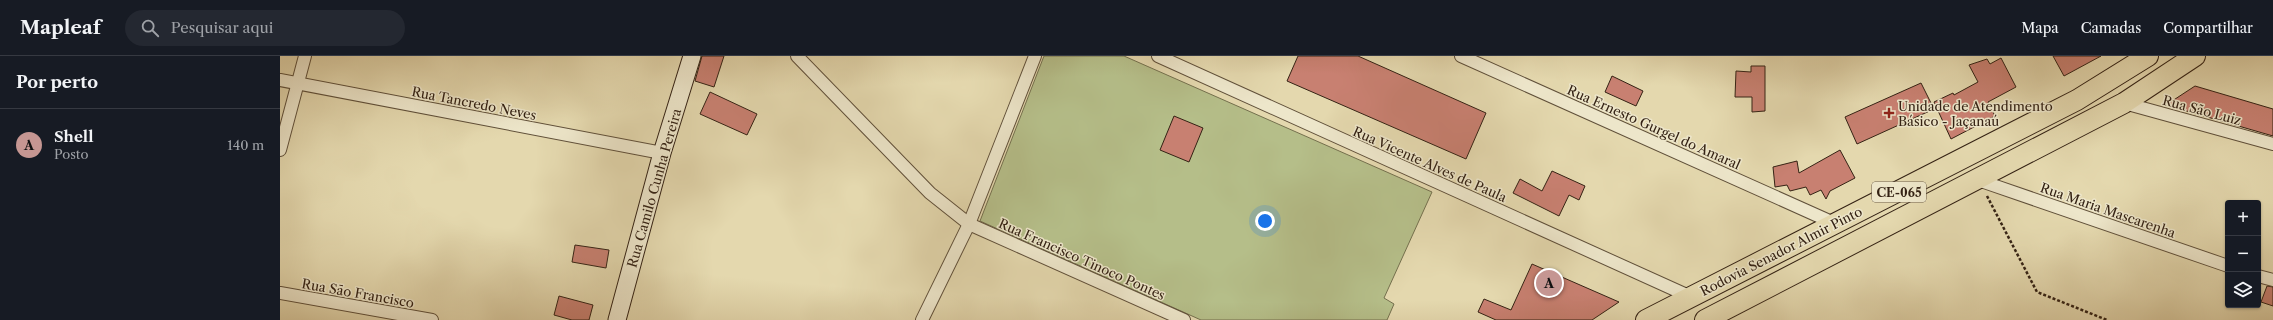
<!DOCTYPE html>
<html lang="pt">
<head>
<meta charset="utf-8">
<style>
	body { margin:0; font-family:"Libre Caslon Text",serif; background:#242831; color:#f1f3f6 }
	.controls { position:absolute; right:12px; bottom:12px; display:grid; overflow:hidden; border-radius:4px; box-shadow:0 1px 3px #0004 }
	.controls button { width:36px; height:36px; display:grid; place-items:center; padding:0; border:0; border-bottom:1px solid #363941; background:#171b24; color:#f1f3f6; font:20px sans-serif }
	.you { position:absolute; left:985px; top:165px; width:14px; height:14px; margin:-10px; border:3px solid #fff; border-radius:50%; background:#1a73e8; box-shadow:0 0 0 6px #1a73e833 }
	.badge { display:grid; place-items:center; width:26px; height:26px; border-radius:50%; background:#c59692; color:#111; font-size:13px; font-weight:700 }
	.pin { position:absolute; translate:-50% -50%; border:2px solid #fff; box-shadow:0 1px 4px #0006 }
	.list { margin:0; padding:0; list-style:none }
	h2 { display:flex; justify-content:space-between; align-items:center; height:52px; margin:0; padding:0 16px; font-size:17px }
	h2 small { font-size:13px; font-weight:400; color:#9ea1a6 }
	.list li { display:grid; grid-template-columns:26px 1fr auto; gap:12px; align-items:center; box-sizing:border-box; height:72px; padding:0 16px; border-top:1px solid #363941 }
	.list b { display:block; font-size:15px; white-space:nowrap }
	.list p { margin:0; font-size:13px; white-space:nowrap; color:#9ea1a6 }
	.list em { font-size:13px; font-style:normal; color:#9ea1a6 }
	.icon { flex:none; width:22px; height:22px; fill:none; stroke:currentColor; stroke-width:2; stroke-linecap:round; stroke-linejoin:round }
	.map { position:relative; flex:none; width:1993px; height:264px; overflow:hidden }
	header { display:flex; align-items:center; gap:24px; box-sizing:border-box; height:56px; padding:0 20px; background:#171b24; border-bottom:1px solid #363941 }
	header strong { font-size:19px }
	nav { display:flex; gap:22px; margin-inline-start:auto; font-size:14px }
	.search { width:280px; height:36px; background:#242831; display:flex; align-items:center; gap:10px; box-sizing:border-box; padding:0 14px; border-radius:22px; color:#9ea1a6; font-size:15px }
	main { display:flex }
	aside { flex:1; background:#171b24 }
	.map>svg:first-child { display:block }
</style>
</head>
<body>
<header>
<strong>Mapleaf</strong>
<div class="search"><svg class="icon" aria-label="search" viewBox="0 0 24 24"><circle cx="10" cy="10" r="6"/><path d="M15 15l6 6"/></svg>Pesquisar aqui</div>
<nav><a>Mapa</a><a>Camadas</a><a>Compartilhar</a></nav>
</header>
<main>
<aside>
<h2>Por perto<small></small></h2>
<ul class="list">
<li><span class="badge">A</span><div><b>Shell</b><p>Posto</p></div><em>140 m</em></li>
</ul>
</aside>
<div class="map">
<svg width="1993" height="264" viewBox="0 0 1993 264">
	<rect width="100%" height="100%" fill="#e4d8ae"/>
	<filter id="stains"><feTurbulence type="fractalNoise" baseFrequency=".005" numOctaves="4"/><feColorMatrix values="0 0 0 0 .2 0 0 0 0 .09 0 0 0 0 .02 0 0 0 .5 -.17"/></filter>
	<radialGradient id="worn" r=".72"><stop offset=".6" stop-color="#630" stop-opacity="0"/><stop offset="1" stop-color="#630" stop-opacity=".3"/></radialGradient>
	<polygon fill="#b5be89" stroke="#74704e" points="764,0 844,0 1152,136 1104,242 1114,248 1107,264 921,264 700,165"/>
	<g fill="#c88071" stroke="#342214">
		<polygon points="422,0 444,0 434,31 415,25"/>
		<polygon points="1018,0 1078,0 1206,57 1186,103 1007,25"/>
		<polygon points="1773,0 1821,0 1784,20"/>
		<polygon points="1721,2 1736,31 1708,46 1715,60 1671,83 1654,46 1673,37 1674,39 1698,26 1689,9 1707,3 1710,8"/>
		<polygon points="1471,10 1485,10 1485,55 1472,56 1472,41 1455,41 1456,15 1471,16"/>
		<polygon points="1332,20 1363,35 1356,50 1325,36"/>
		<polygon points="1641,27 1654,53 1577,88 1565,61"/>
		<polygon points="1915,30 1993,53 1993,80 1886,49"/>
		<polygon points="430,36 477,58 467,79 420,58"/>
		<polygon points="894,60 923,72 909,106 880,94"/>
		<polygon points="1560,94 1575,122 1550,135 1546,143 1541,134 1530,139 1526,131 1510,135 1507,129 1495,131 1493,111 1517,105 1519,117"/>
		<polygon points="1272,115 1305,130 1299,144 1289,139 1279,160 1233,137 1240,123 1262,135"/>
		<polygon points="295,189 329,194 326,212 292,206"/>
		<polygon points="1252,208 1339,246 1312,264 1216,264 1198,256 1204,243 1231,254"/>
		<polygon points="1987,230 1993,231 1993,250 1981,246"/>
		<polygon points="279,240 313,249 309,264 292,264 274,259"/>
	</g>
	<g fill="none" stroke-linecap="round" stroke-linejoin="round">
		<defs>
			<g id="street">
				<polyline points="517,0 650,137 689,168 904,264"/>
				<polyline points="878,0 1411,241"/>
				<polyline points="1181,0 1556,168"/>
				<polyline points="0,24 382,97"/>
				<polyline points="1844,47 1993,88"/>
				<polyline points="0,94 25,0"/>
				<polyline points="1698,124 1948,210"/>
				<polyline points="1978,220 1993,224"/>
				<polyline points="0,237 152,264"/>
				<polyline points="642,264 689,168 755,0"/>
			</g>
			<polyline id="secondary" points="337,264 382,97 412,0"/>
			<g id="primary">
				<polyline points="1366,264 1797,44 1868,0"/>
				<polyline points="1425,264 1844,47 1915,0"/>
			</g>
		</defs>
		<use href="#street" stroke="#60503a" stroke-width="14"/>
		<use href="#secondary" stroke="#342214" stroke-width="19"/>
		<use href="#primary" stroke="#342214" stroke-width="22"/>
		<polyline stroke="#342214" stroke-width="2.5" stroke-dasharray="3 2" stroke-linecap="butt" points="1707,140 1757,236 1827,264"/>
		<use href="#street" stroke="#ede6ca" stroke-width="12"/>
		<use href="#secondary" stroke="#ede6ca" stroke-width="17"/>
		<use href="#primary" stroke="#e4d8ae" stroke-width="20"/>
	</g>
	<path fill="#8f2418" stroke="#ede6ca" stroke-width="1.5" d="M1607 51h4v4h4v4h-4v4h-4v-4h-4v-4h4z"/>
	<g text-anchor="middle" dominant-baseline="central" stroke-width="3" stroke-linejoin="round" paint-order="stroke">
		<rect fill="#ede6ca" stroke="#6c5d4b" stroke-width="1" x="1592" y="126" width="54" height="20" rx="3"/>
		<g font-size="12" font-weight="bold" fill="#342214">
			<text x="1619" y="136">CE-065</text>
		</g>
		<g font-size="13" fill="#342214" stroke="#ede6ca">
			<text transform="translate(194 47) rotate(11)">Rua Tancredo Neves</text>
			<text transform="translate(1922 54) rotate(15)">Rua São Luiz</text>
			<text transform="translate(1374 71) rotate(24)">Rua Ernesto Gurgel do Amaral</text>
			<text transform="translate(1150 108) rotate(24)">Rua Vicente Alves de Paula</text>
			<text transform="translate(374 132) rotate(-74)">Rua Camilo Cunha Pereira</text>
			<text transform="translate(1828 154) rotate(19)">Rua Maria Mascarenha</text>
			<text transform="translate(1501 195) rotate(-27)">Rodovia Senador Almir Pinto</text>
			<text transform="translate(802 203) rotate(24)">Rua Francisco Tinoco Pontes</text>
			<text transform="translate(78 237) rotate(10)">Rua Sāo Francisco</text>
		</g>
		<g font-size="13" fill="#342214" stroke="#ede6ca" text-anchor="start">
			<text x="1618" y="50">Unidade de Atendimento<tspan x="1618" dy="15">Básico - Jaçanaú</tspan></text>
		</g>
	</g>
	<rect width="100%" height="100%" filter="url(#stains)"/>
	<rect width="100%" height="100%" fill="url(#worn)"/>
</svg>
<div class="controls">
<button>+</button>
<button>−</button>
<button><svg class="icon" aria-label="layers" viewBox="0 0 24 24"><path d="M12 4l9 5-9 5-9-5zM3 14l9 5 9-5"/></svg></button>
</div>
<div class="you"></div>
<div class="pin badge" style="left:1269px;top:227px">A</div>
</div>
</main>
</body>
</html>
